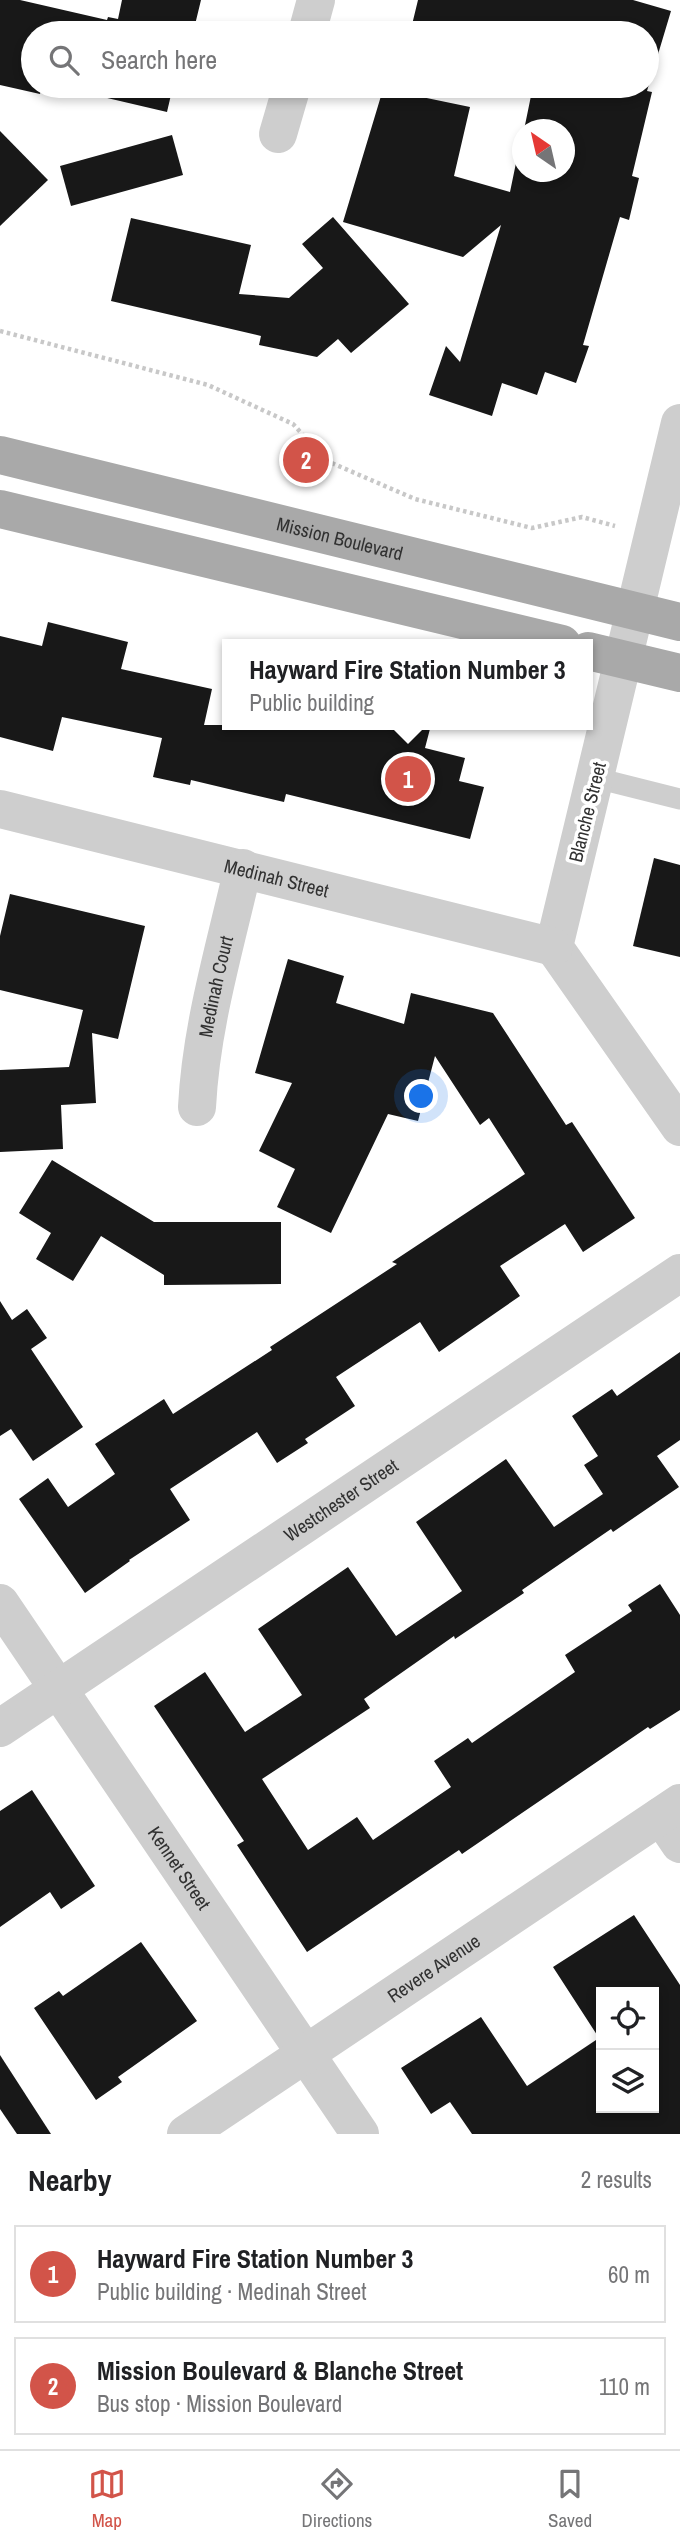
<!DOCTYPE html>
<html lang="en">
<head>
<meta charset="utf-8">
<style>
	body { margin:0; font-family:"Archivo Narrow",sans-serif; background:#f6f6f6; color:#202124 }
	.controls { position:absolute; right:21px; bottom:21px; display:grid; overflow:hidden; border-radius:0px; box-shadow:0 4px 10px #0003 }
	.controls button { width:63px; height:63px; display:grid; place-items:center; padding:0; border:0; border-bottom:2px solid #e0e0e0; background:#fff; color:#202124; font:35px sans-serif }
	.compass { position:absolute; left:512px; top:119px; width:63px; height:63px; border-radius:50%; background:#fff; box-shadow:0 4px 10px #0003; rotate:326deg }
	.you { position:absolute; left:422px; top:1097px; width:24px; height:24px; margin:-18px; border:5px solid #fff; border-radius:50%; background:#1a73e8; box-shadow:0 0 0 10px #1a73e833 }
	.badge { display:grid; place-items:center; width:46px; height:46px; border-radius:50%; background:#d25449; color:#fff; font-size:23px; font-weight:700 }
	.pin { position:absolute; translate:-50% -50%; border:4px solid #fff; box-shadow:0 2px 7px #0006 }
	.popup { position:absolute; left:222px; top:639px; width:371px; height:91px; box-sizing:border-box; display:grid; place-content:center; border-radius:0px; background:#fff; filter:drop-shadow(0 2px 5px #0005); font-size:23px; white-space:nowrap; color:#757577 }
	.popup b { font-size:26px; color:#202124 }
	.popup::after { content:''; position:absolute; left:50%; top:100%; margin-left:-14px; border:14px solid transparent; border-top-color:#fff }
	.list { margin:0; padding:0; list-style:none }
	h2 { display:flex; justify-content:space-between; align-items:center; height:91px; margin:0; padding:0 28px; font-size:30px }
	h2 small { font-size:23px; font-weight:400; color:#757577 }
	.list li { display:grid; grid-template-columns:46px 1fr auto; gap:21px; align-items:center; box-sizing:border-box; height:98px; margin:0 14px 14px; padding:0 14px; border:2px solid #e0e0e0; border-radius:0px }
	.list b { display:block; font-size:26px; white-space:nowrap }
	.list p { margin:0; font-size:23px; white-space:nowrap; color:#757577 }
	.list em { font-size:23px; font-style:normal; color:#757577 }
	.icon { flex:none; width:38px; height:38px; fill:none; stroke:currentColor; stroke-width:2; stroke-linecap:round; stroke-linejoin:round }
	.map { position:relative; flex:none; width:680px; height:2134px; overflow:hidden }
	.search { position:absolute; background:#fff; box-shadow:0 4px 10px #0003; left:21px; right:21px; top:21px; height:77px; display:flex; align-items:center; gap:18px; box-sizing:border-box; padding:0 24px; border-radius:38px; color:#757577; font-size:26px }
	.sheet { height:315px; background:#fff }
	nav { display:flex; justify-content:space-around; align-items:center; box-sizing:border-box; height:98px; border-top:2px solid #e0e0e0; background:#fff; font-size:19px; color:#757577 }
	nav a { display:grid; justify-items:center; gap:4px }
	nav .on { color:#d25449 }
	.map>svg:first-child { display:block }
</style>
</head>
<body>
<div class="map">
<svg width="680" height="2134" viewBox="0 0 680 2134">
	<rect width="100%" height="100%" fill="#fff"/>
	<g fill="#181818" fill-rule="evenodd">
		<polygon points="0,0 20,0 107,20 108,17 118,19 122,0 201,0 193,33 33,33 33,86 42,86 40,94 0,85"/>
		<polygon points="418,0 633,0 671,11 647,91 652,92 632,176 639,178 629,220 620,217 583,345 589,346 576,383 545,372 537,395 502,383 492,416 429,395 446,346 460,362 501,225 463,257 343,222 384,86 420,86 417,96 470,107 454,176 510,192 522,134 522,172 564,172 564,130 524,130 533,86 647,86 647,33 410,33"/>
		<polygon points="56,86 173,86 167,112"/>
		<polygon points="0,131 48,180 0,226"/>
		<polygon points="172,135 183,175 71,206 60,166"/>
		<polygon points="333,217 409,304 351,353 338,339 317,357 259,345 261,336 111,301 131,218 251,245 239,294 289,298 323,268 302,244"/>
		<polygon points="48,622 128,642 121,669 212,689 204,725 431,725 425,748 465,758 459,781 484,787 470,839 286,794 284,802 191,780 190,785 153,777 162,738 62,717 53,751 0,737 0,636 42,646"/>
		<polygon points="654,858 680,865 680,957 633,946"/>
		<polygon points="10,894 145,926 118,1039 92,1033 96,1103 61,1105 63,1149 0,1152 0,1070 69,1067 83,1010 0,990 0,936"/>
		<polygon points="288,959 344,976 336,1003 404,1024 411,993 493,1013 566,1125 572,1122 635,1218 583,1252 565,1224 500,1266 520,1296 439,1352 420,1322 336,1377 355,1406 305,1439 308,1443 277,1463 257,1432 170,1489 190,1520 129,1560 130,1561 85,1593 19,1499 48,1478 68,1507 115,1474 95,1444 164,1399 173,1414 272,1350 270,1347 397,1264 392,1262 525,1174 489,1118 480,1125 435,1056 418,1121 388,1114 331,1233 277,1207 295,1169 259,1151 292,1083 255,1073"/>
		<polygon points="52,1160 154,1222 281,1222 281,1284 164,1285 164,1275 101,1236 73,1281 36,1259 51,1233 19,1213"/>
		<polygon points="0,1301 12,1320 27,1309 47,1338 31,1349 83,1427 33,1461 11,1429 0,1436"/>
		<polygon points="680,1352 680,1440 657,1456 679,1487 613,1532 611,1529 522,1590 524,1593 455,1639 454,1636 364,1699 370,1708 262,1779 308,1850 357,1817 373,1840 451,1787 434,1761 468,1738 472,1743 575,1672 565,1655 632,1611 628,1605 660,1584 680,1615 680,1710 650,1729 648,1727 462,1854 459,1850 307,1952 237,1845 244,1841 154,1706 205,1672 245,1732 302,1695 258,1629 348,1567 396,1636 462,1591 416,1522 506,1459 554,1527 603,1494 584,1465 598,1456 572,1416 612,1389 617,1396"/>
		<polygon points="32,1790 95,1886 61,1909 50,1892 0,1927 0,1811"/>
		<path d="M 634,1915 L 680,1985 L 680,2134 L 472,2134 L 450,2102 L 431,2114 L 401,2068 L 481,2017 L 527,2086 L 599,2038 L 553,1967 ZM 601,1992 L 654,1992 L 654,2108 L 601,2108 Z"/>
		<polygon points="141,1942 197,2021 118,2077 122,2082 96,2100 34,2008 59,1991 63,1996"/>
		<polygon points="0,2055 51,2134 17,2134 0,2109"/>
	</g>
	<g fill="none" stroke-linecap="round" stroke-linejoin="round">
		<polyline stroke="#c8c8c8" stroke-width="4.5" stroke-dasharray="3.5 3.5" stroke-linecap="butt" points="0,331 208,385 293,424 327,461 415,499 532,528 582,517 615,526"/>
		<polyline stroke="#cecece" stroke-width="21" points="596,778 680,799"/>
		<g stroke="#cecece" stroke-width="38">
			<polyline points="307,33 316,0"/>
			<polyline points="278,134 292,86"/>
			<polyline points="680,423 554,947 680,1127"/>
			<path id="s1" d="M 0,809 L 554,947"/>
			<path id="s2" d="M 197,1107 C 201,1026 225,947 243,868"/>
			<path id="s3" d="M 0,1603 L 360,2134"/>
			<path id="s4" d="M 0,1728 L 680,1273"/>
			<polyline points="661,1816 680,1844"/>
			<path id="s5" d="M 186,2134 L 680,1803"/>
		</g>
		<g stroke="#a9a9a9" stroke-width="38">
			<path id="s6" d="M 0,455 L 680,622"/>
			<polyline points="0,509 562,644"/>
			<polyline points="588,651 680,673"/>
		</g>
	</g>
	<g text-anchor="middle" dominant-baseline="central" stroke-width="7" stroke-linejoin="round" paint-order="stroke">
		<g font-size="19" fill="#313131" stroke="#fff">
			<text stroke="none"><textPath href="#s6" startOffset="350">Mission Boulevard</textPath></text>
			<text transform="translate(587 812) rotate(-76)">Blanche Street</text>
			<text stroke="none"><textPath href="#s1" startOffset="285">Medinah Street</textPath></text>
			<text stroke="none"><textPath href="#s2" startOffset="122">Medinah Court</textPath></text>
			<text stroke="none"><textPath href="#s4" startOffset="410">Westchester Street</textPath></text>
			<text stroke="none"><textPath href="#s3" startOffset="320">Kennet Street</textPath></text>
			<text stroke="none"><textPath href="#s5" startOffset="298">Revere Avenue</textPath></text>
		</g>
	</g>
</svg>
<div class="controls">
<button><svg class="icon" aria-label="locate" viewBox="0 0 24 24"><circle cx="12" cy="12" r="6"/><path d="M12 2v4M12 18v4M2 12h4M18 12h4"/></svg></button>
<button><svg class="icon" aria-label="layers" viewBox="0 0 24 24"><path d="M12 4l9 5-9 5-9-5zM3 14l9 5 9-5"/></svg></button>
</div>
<svg class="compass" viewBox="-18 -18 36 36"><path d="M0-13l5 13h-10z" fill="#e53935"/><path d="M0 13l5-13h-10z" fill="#757577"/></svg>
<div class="you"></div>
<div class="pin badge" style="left:408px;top:779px">1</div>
<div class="popup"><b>Hayward Fire Station Number 3</b>Public building</div>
<div class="pin badge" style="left:306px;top:460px">2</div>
<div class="search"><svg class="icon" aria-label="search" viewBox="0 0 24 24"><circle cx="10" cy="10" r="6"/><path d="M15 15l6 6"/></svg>Search here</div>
</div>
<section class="sheet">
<h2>Nearby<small>2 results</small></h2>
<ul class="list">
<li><span class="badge">1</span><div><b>Hayward Fire Station Number 3</b><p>Public building · Medinah Street</p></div><em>60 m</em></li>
<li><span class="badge">2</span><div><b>Mission Boulevard &amp; Blanche Street</b><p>Bus stop · Mission Boulevard</p></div><em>110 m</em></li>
</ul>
</section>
<nav>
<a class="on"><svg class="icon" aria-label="map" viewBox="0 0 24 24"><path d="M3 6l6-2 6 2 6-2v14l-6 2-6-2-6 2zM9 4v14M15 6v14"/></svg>Map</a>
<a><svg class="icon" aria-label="directions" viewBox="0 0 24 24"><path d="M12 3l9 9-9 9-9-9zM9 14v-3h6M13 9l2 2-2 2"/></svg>Directions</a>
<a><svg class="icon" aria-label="saved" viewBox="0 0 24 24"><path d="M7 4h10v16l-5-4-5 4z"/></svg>Saved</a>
</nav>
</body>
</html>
